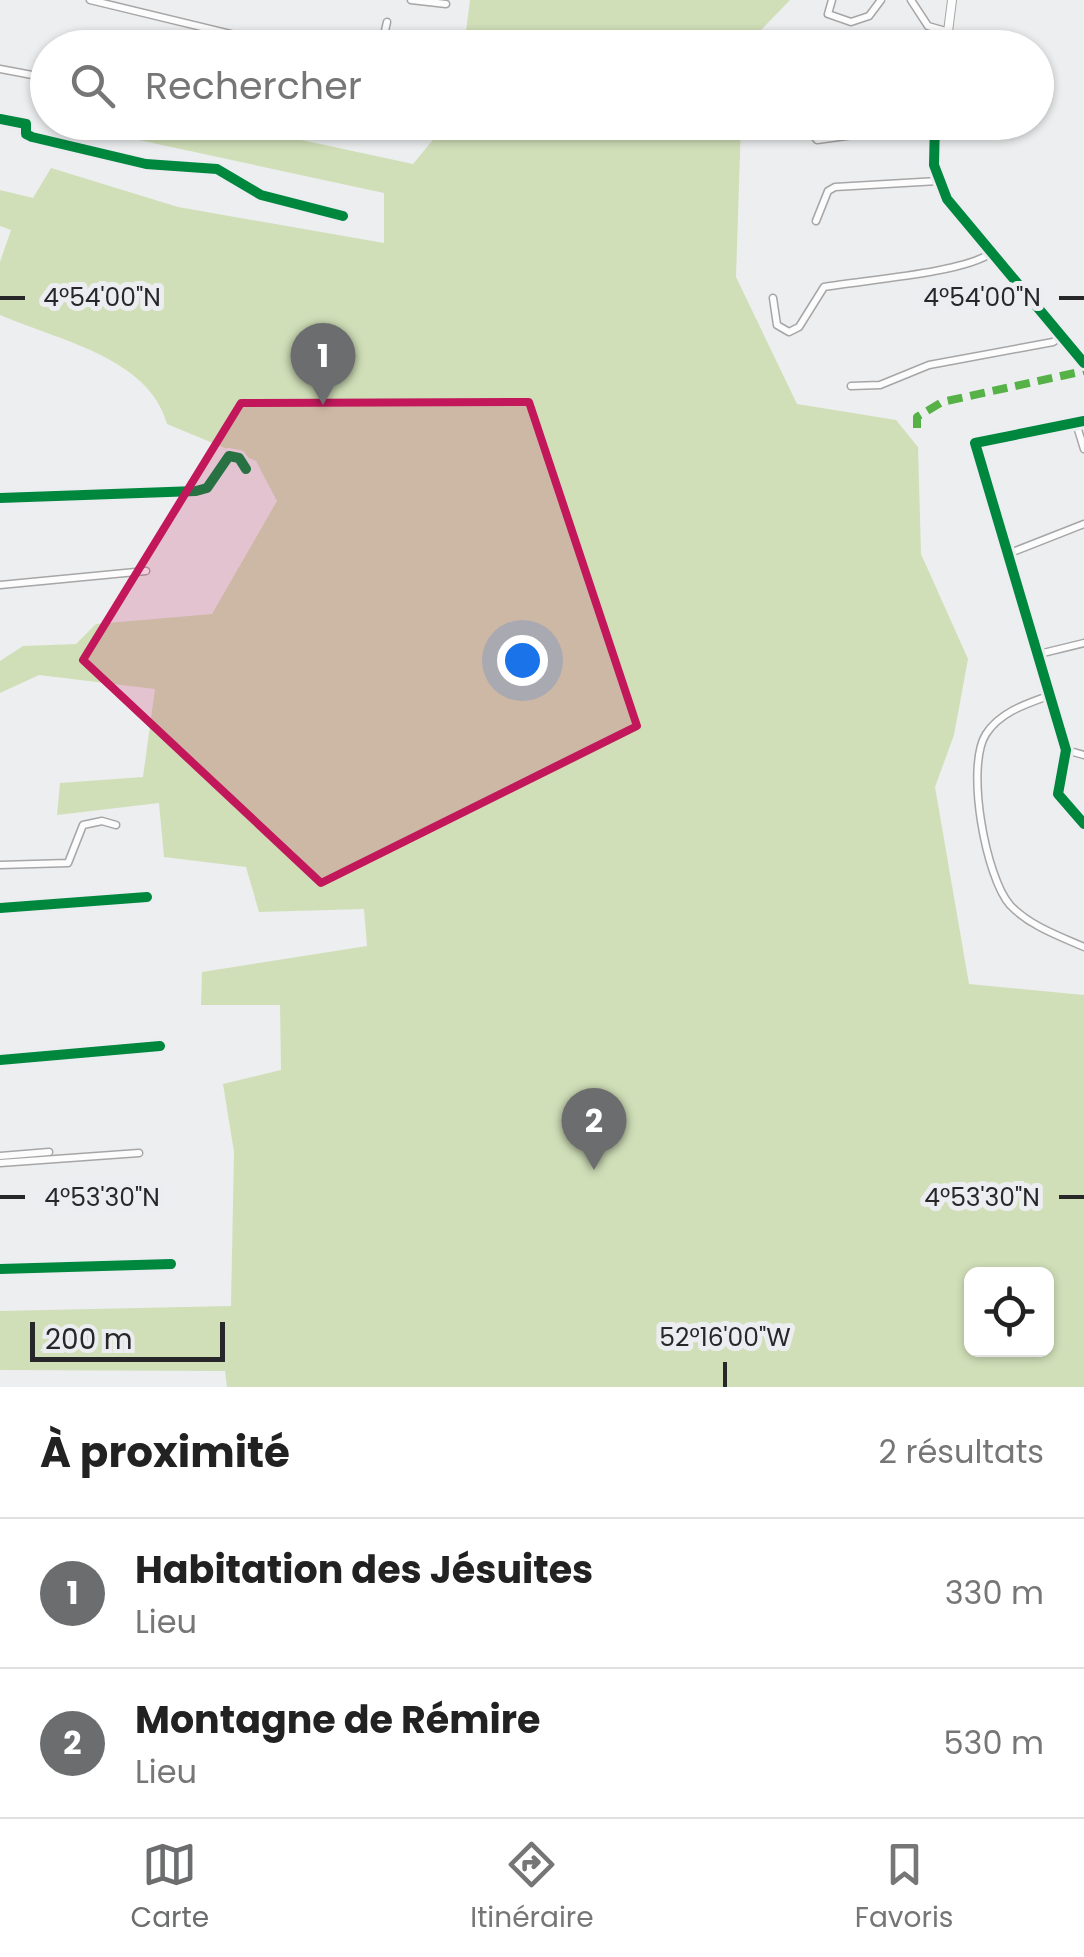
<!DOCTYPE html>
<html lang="fr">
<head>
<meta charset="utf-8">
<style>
	body { margin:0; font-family:Poppins,sans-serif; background:#f2f2f2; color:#222 }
	.controls { position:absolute; right:30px; bottom:30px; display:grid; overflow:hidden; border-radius:15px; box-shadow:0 2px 8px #0004 }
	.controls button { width:90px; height:90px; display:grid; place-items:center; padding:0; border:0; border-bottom:2px solid #e0e0e0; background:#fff; color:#222; font:50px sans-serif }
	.scale { position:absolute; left:30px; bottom:25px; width:195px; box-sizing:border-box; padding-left:10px; border:5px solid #272729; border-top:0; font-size:28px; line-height:35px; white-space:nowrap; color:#272729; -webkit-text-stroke:8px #ecedf0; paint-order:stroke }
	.you { position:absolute; left:522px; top:660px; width:35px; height:35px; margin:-25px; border:8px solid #fff; border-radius:50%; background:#1a73e8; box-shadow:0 0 0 15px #1a73e833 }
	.badge { display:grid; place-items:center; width:65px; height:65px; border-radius:50%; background:#6c6d6e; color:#fff; font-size:32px; font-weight:700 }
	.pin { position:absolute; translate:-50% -82px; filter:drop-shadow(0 2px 5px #0008) }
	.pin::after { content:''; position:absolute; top:52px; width:35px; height:30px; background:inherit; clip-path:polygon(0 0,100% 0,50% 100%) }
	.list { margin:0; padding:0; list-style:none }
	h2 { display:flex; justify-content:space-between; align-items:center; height:130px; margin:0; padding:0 40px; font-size:42px }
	h2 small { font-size:32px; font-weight:400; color:#767676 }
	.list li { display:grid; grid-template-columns:65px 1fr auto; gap:30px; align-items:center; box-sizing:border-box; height:150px; padding:0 40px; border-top:2px solid #e0e0e0 }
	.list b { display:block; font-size:38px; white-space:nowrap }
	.list p { margin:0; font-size:32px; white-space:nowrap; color:#767676 }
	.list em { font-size:32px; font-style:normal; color:#767676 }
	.icon { flex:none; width:55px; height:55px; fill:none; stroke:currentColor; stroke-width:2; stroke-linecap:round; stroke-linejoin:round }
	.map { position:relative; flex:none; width:1084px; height:1387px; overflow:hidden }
	.search { position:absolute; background:#fff; box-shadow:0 2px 8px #0004; left:30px; right:30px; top:30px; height:110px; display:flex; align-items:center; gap:25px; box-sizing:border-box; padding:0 35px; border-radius:55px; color:#767676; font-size:38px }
	.sheet { height:430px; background:#fff }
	nav { display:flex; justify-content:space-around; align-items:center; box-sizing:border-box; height:140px; border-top:2px solid #e0e0e0; background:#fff; font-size:28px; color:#767676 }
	nav a { display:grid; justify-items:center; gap:5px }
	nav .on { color:#6c6d6e }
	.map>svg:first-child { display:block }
</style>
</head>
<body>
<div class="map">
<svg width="1084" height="1387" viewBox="0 0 1084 1387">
	<rect width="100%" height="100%" fill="#edeeef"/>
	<g fill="#d0dfb8" fill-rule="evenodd">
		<polygon points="470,0 790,0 758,33 755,47 464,47"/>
		<path d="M 60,123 L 222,123 L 413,164 L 447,123 L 741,123 L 736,277 L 797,404 L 896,420 L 918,447 L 921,554 L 968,659 L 954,735 L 935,787 L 969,984 L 1084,995 L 1084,1387 L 227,1387 L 225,1371 L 0,1370 L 0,1311 L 231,1306 L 234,1152 L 223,1084 L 281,1070 L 280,1005 L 201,1005 L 202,972 L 367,946 L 364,909 L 259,912 L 246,867 L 164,857 L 159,803 L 57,815 L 60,783 L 143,777 L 155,689 L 39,675 L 0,693 L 0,661 L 23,646 L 76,644 L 96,624 L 212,614 L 277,501 L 256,461 L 167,424 C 149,357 57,340 0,315 L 0,262 L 11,230 L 0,226 L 0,190 L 33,198 L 51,168 L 178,207 L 384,243 L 384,193 ZM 972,1274 L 1046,1274 L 1046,1350 L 972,1350 Z"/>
	</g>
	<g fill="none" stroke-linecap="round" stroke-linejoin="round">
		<defs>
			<g id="minor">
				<polyline points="90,0 289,48"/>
				<polyline points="411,0 446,4"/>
				<polyline points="832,0 828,14 851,22 869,16 881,0"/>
				<polyline points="911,0 928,26 949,32"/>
				<polyline points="382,43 402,48"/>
				<polyline points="59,48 71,48"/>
				<polyline points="381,48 387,22"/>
				<polyline points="0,69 48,78"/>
				<polyline points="0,119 26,124 26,134 32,137 146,164 217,169 261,195 343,216"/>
				<polyline points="374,122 416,133"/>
				<polyline points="803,122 817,140 934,124"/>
				<polyline points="816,221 828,191 835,187 938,181"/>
				<path d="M 773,298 L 777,325 L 789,332 L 799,327 L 824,287 C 864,280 963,273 991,253"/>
				<polyline points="851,386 880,385 929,365 1053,342 1062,336"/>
				<polyline points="1084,421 975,443 1066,750 1058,794 1084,824"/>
				<polyline points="1076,423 1084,449"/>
				<polyline points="0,498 196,491 207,488 229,456 239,458 246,469"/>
				<polyline points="1005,555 1084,524"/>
				<polyline points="0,585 146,571"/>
				<polyline points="1039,654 1084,643"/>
				<path d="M 1051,695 C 1026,704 1000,712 986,734 C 965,767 986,878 1010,905 C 1030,926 1059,936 1084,947"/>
				<polyline points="1066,750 1084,755"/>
				<polyline points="0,865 68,863 83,825 102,821 116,825"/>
				<polyline points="0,908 147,897"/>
				<polyline points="0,1060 160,1046"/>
				<polyline points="0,1156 49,1152"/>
				<polyline points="0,1163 139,1153"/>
				<polyline points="0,1269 171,1264"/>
			</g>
			<g id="tertiary">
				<polyline points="946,48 952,0"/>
				<polyline points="935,122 934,165 947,199 1084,363"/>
			</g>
		</defs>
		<use href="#minor" stroke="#a6a6a7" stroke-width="9"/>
		<use href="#tertiary" stroke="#a6a6a7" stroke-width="10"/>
		<use href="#minor" stroke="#fcfcfd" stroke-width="6"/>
		<use href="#tertiary" stroke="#fcfcfd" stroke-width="8"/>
		<polyline stroke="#56b246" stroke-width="8" stroke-dasharray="15 8" stroke-linecap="butt" points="917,428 917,417 942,402 1084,371"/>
		<defs>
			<g id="cycleway">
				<polyline points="0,119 26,124 26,134 32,137 146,164 217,169 261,195 343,216"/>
				<polyline points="935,122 934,165 947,199 1084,363"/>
				<polyline points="1084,421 975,443 1066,750 1058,794 1084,824"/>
				<polyline points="0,498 196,491 207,488 229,456 239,458 246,469"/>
				<polyline points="0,908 147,897"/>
				<polyline points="0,1060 160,1046"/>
				<polyline points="0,1269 171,1264"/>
			</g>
		</defs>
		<use href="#cycleway" stroke="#ecedf0" stroke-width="16"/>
		<use href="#cycleway" stroke="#00873e" stroke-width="10"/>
	</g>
	<path fill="#c2185b" fill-opacity="0.2" stroke="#c2185b" stroke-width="8" stroke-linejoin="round" d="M 529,402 L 637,726 L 321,883 L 83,660 L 241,403 Z"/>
	<path fill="none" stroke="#272729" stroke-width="4" d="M 0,298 L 25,298M 1059,298 L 1084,298M 0,1197 L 25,1197M 1059,1197 L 1084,1197M 725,1362 L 725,1387"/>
	<g font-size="25" text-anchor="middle" fill="#272729" stroke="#ecedf0" stroke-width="10" stroke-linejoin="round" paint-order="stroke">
		<text x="102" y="306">4°54'00"N</text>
		<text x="982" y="306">4°54'00"N</text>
		<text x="102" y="1206">4°53'30"N</text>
		<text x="982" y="1206">4°53'30"N</text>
		<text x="725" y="1346">52°16'00"W</text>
	</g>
</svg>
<div class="controls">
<button><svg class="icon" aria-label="locate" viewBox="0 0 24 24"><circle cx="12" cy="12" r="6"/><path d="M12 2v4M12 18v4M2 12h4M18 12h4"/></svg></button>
</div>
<div class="scale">200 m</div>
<div class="you"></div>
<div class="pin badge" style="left:323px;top:405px">1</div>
<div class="pin badge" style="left:594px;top:1170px">2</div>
<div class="search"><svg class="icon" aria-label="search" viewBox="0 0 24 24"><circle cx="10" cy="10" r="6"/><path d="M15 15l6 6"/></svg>Rechercher</div>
</div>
<section class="sheet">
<h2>À proximité<small>2 résultats</small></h2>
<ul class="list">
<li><span class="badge">1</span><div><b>Habitation des Jésuites</b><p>Lieu</p></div><em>330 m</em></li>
<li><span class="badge">2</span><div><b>Montagne de Rémire</b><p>Lieu</p></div><em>530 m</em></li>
</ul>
</section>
<nav>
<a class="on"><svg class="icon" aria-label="map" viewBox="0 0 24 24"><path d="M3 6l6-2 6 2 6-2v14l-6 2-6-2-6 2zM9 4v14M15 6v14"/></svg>Carte</a>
<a><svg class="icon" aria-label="directions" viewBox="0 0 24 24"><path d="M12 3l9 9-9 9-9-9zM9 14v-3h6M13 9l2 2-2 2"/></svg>Itinéraire</a>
<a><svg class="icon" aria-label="saved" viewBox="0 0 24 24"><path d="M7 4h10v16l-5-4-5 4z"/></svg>Favoris</a>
</nav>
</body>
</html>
